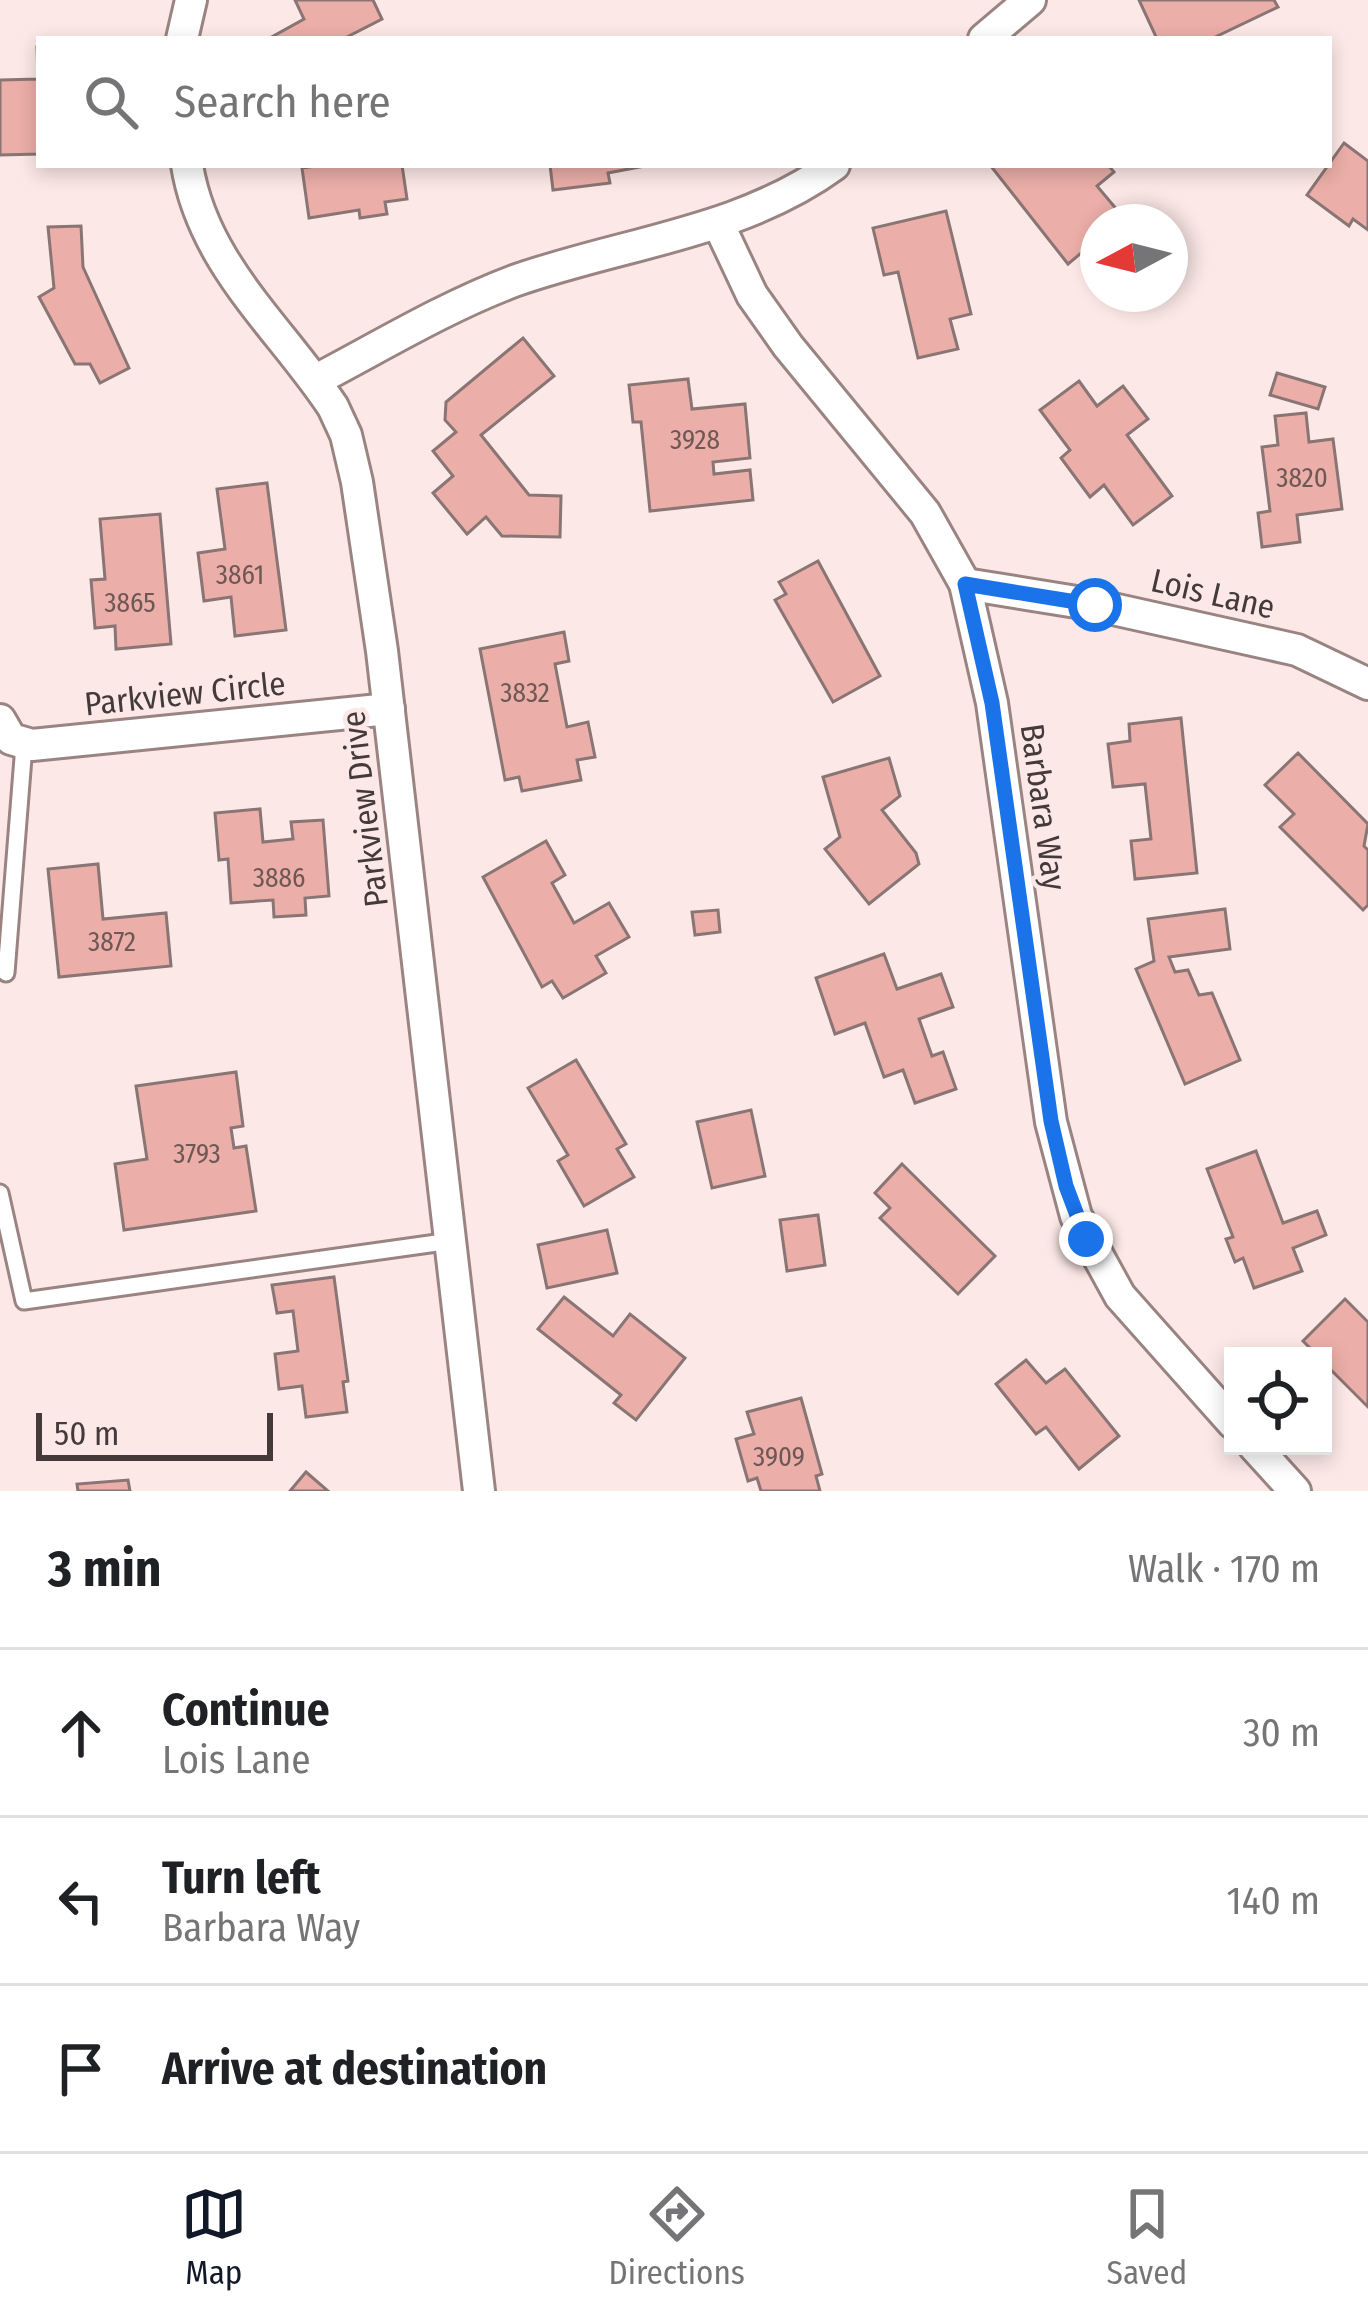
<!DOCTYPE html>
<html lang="en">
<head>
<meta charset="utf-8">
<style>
	body { margin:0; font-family:"Fira Sans Condensed",sans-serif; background:#f6f6f6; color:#202124 }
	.controls { position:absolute; right:36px; bottom:36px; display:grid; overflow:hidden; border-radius:0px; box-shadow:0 6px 18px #0003 }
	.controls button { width:108px; height:108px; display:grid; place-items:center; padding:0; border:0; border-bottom:3px solid #e0e0e0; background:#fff; color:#202124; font:60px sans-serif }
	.compass { position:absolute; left:1080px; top:204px; width:108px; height:108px; border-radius:50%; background:#fff; box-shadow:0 6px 18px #0003; rotate:263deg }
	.scale { position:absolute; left:36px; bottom:30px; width:237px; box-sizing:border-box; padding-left:12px; border:6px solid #443b39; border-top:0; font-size:33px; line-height:42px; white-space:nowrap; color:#443b39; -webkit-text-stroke:9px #fce9e7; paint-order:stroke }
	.stop { position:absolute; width:36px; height:36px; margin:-27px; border:9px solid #1a73e8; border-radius:50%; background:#fff }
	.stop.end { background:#1a73e8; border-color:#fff; box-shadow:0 3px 12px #0008 }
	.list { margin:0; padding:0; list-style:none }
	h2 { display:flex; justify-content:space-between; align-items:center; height:156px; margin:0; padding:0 48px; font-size:51px }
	h2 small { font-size:39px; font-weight:400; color:#757577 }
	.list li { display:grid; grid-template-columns:78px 1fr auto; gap:36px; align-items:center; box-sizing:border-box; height:168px; padding:0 48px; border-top:3px solid #e0e0e0 }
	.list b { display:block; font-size:45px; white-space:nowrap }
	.list p { margin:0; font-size:39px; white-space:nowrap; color:#757577 }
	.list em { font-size:39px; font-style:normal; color:#757577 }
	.icon { flex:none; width:66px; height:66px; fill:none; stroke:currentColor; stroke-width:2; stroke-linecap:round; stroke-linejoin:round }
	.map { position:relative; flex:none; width:1368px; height:1491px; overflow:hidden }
	.search { position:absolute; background:#fff; box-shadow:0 6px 18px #0003; left:36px; right:36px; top:36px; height:132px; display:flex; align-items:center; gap:30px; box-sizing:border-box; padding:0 42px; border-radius:0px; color:#757577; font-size:45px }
	.sheet { height:660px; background:#fff }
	nav { display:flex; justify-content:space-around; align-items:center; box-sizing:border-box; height:168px; border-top:3px solid #e0e0e0; background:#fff; font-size:33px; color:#757577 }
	nav a { display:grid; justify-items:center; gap:6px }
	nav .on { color:#111827 }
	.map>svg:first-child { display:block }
</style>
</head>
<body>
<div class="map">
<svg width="1368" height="1491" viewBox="0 0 1368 1491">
	<rect width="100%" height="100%" fill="#fce9e7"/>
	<g fill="#ebaea8" stroke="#897573" stroke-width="3">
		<polygon points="295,0 373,0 382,19 343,39 268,39 304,19"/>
		<polygon points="1139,0 1274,0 1278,7 1211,39 1157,39"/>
		<polygon points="37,47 39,47 39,154 0,155 0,80 38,79"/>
		<polygon points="1344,143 1368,161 1368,230 1353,219 1349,226 1307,195"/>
		<polygon points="323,165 402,165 407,199 385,202 387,214 360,218 359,210 309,218 302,168"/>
		<polygon points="550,165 650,165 608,173 610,183 553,190"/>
		<polygon points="990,165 1108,165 1114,172 1097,186 1123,217 1118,222 1098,222 1098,239 1068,264"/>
		<polygon points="946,211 971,314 950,319 958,349 918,358 898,272 884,275 873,228"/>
		<polygon points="81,226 83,267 129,368 100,383 90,364 75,364 39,297 54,288 48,227"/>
		<polygon points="523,338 554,376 481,435 529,495 561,496 560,537 502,536 486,517 467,534 433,493 453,476 433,451 456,432 445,420 446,402"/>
		<polygon points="1277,373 1325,387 1318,409 1270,395"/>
		<polygon points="688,379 692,409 745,404 750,458 713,462 714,474 750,470 753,500 650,511 641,422 633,422 629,385"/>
		<polygon points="1079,381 1097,406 1123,386 1148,419 1127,435 1172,496 1133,525 1104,485 1090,497 1061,458 1070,450 1040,410"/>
		<polygon points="1306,413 1309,442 1333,439 1342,509 1297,515 1300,542 1262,547 1258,513 1270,511 1262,447 1278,445 1275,416"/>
		<polygon points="267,483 286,630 235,636 231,597 204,601 198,553 225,549 217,489"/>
		<polygon points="160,514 171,644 116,649 115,626 95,628 91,580 105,579 100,519"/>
		<polygon points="818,561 880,676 833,702 775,600 786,594 779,582"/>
		<polygon points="564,632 569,661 555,664 567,727 588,722 595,757 577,760 581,780 522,791 519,777 505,780 480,649"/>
		<polygon points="1181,718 1197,873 1135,879 1131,841 1151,839 1145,784 1113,787 1108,744 1130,741 1129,724"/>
		<polygon points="1298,753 1368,824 1364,846 1368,850 1368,905 1363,910 1280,827 1294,814 1265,785"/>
		<polygon points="889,758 900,796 882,810 916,853 919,864 869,904 825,849 840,837 823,777"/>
		<polygon points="260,809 263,842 293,839 291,822 323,820 329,896 305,898 306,915 274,917 273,900 231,903 228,859 219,860 215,813"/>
		<polygon points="546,841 565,875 552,883 574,923 609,903 629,937 596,956 606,973 563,998 552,981 542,987 483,877"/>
		<polygon points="98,864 103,919 166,913 171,966 59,977 48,869"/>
		<polygon points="1225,909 1230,949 1169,957 1175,972 1188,970 1199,995 1212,993 1240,1060 1185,1084 1136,969 1154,961 1148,919"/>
		<polygon points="718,910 720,932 695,935 692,912"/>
		<polygon points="884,954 897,989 941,974 953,1007 919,1019 932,1056 943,1052 956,1089 915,1103 903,1070 884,1077 865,1023 835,1034 816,978"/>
		<polygon points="576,1060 626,1144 617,1149 634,1177 584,1206 558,1161 568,1155 528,1088"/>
		<polygon points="236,1072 243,1126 231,1128 234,1148 246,1146 256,1211 124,1230 115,1164 147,1159 136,1086"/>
		<polygon points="751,1110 765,1176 712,1188 697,1122"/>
		<polygon points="1256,1151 1283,1223 1317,1211 1326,1235 1293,1248 1302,1271 1254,1288 1243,1258 1235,1262 1226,1239 1233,1237 1207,1169"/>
		<polygon points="902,1164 995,1256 958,1294 880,1218 890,1208 875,1193"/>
		<polygon points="818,1215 825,1265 787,1271 780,1220"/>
		<polygon points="607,1230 617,1273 547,1288 538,1245"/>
		<polygon points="334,1277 348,1381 343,1382 347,1412 306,1417 302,1386 279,1389 275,1354 298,1351 293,1311 277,1313 272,1285"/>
		<polygon points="564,1297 613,1336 630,1314 685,1358 636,1420 614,1403 621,1395 538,1329"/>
		<polygon points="1345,1299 1368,1322 1368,1407 1323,1362 1323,1356 1318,1356 1303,1341"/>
		<polygon points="1026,1360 1046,1383 1065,1369 1119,1436 1079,1469 1046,1427 1036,1434 996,1384"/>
		<polygon points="801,1398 822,1474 816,1476 820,1491 761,1491 757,1478 748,1481 736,1439 754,1434 747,1412"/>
		<polygon points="306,1472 328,1491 290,1491"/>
		<polygon points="128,1480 130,1491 78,1491 77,1484"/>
	</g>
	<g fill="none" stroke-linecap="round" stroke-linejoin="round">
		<defs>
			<g id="service">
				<polyline points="6,973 24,745"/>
				<polyline points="0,1193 24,1301 451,1241"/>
			</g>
			<g id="minor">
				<polyline points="182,39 191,0"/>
				<polyline points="984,39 1030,0"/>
				<path d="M 187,165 C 203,265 281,328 333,407 L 346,435 L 357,482 L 382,651 L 479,1491"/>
				<polyline points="718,223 752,295 788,346 925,513 965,584 992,703 1051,1122 1076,1216 1120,1296 1233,1423"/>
				<path d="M 316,380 C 381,346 445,307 514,281 C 621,243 741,233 834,165"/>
				<polyline points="965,584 1095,605 1297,650 1368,684"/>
				<polyline points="0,720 11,739 32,745 389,709"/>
				<polyline points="1254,1446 1295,1491"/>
			</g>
		</defs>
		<use href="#service" stroke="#998482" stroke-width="21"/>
		<use href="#minor" stroke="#998482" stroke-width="36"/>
		<use href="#service" stroke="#fff" stroke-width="15"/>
		<use href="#minor" stroke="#fff" stroke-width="30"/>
	</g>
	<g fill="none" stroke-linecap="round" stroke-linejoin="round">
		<polyline stroke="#1a73e8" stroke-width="15" points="1086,1239 1066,1186 1051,1121 992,703 965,584 1095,605"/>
	</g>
	<g text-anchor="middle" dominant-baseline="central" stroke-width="9" stroke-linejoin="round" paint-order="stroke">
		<g font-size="27" fill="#6e5855">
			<text x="695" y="440">3928</text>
			<text x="1302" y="478">3820</text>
			<text x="240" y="575">3861</text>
			<text x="130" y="603">3865</text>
			<text x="525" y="693">3832</text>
			<text x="279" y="878">3886</text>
			<text x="112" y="942">3872</text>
			<text x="197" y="1154">3793</text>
			<text x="779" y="1457">3909</text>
		</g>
		<g font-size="33" fill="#443b39" stroke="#fce9e7">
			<text transform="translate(1213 594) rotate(13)">Lois Lane</text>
			<text transform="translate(185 694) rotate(-6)">Parkview Circle</text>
			<text transform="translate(1043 807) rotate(82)">Barbara Way</text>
			<text transform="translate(365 809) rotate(-97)">Parkview Drive</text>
		</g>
	</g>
</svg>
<div class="controls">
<button><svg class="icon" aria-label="locate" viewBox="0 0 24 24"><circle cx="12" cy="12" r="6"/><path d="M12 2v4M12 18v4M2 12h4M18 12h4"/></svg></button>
</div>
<svg class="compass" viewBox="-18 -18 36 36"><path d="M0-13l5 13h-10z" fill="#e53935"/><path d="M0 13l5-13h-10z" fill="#757577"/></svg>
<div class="scale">50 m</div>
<div class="stop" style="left:1095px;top:605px"></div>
<div class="stop end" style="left:1086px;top:1239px"></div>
<div class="search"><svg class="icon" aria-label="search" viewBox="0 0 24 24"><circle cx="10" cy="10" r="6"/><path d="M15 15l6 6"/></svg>Search here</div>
</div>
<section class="sheet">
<h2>3 min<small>Walk · 170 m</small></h2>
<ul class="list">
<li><svg class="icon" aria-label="ahead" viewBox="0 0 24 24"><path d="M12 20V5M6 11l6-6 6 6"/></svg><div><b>Continue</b><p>Lois Lane</p></div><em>30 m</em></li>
<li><svg class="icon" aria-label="left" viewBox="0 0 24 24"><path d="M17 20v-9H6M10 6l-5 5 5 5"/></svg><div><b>Turn left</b><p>Barbara Way</p></div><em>140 m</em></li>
<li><svg class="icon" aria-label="arrive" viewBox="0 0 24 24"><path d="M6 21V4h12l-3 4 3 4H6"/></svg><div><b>Arrive at destination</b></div></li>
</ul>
</section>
<nav>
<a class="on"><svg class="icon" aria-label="map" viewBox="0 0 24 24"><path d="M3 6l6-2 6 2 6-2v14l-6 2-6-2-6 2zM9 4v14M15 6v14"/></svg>Map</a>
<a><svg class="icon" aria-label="directions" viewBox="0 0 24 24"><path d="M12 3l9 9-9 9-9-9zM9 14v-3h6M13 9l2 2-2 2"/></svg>Directions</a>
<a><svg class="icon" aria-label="saved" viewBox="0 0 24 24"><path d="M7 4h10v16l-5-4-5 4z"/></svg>Saved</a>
</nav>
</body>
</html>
